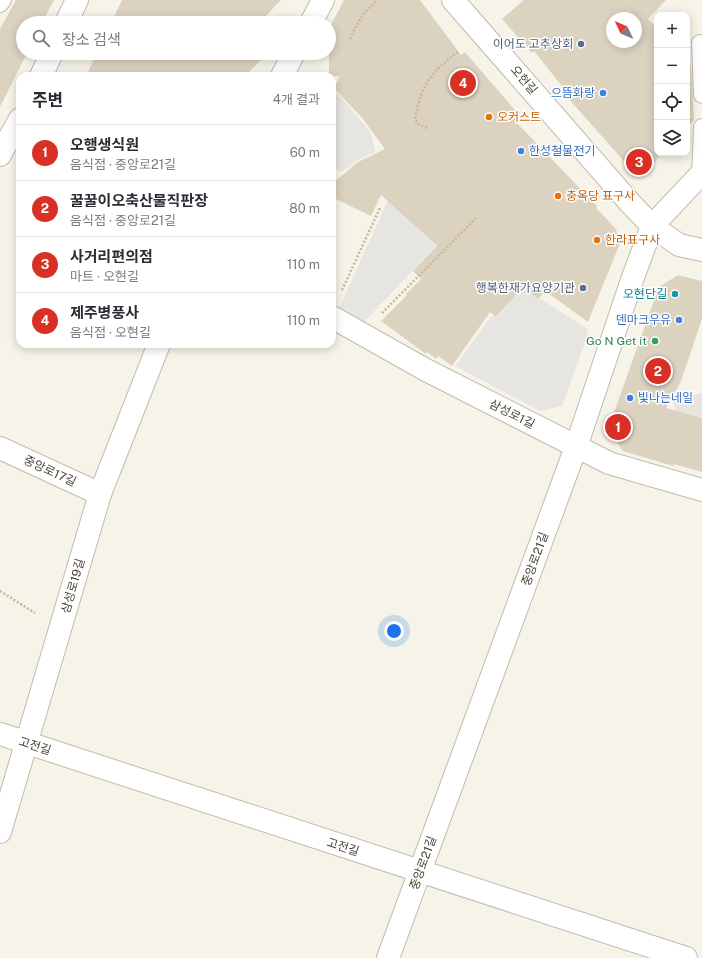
<!DOCTYPE html>
<html lang="ko">
<head>
<meta charset="utf-8">
<style>
	body { margin:0; font-family:"Public Sans","Noto Sans KR",sans-serif; background:#f2f2f3; color:#2b2b33 }
	.controls { position:absolute; right:12px; top:12px; display:grid; overflow:hidden; border-radius:8px; box-shadow:0 2px 10px #0003 }
	.controls button { width:36px; height:36px; display:grid; place-items:center; padding:0; border:0; border-bottom:1px solid #e1e1e2; background:#fff; color:#2b2b33; font:20px sans-serif }
	.compass { position:absolute; left:606px; top:12px; width:36px; height:36px; border-radius:50%; background:#fff; box-shadow:0 2px 10px #0003; rotate:314deg }
	.you { position:absolute; left:394px; top:631px; width:14px; height:14px; margin:-10px; border:3px solid #fff; border-radius:50%; background:#1a73e8; box-shadow:0 0 0 6px #1a73e833 }
	.badge { display:grid; place-items:center; width:26px; height:26px; border-radius:50%; background:#d93025; color:#fff; font-size:13px; font-weight:700 }
	.pin { position:absolute; translate:-50% -50%; border:2px solid #fff; box-shadow:0 1px 4px #0006 }
	.list { margin:0; padding:0; list-style:none }
	h2 { display:flex; justify-content:space-between; align-items:center; height:52px; margin:0; padding:0 16px; font-size:17px }
	h2 small { font-size:13px; font-weight:400; color:#7c7c81 }
	.list li { display:grid; grid-template-columns:26px 1fr auto; gap:12px; align-items:center; box-sizing:border-box; height:56px; padding:0 16px; border-top:1px solid #e1e1e2 }
	.list b { display:block; font-size:15px; white-space:nowrap }
	.list p { margin:0; font-size:13px; white-space:nowrap; color:#7c7c81 }
	.list em { font-size:13px; font-style:normal; color:#7c7c81 }
	.icon { flex:none; width:22px; height:22px; fill:none; stroke:currentColor; stroke-width:2; stroke-linecap:round; stroke-linejoin:round }
	.map { position:relative; flex:none; width:702px; height:958px; overflow:hidden }
	.search { position:absolute; background:#fff; box-shadow:0 2px 10px #0003; left:16px; top:16px; width:320px; height:44px; display:flex; align-items:center; gap:10px; box-sizing:border-box; padding:0 14px; border-radius:22px; color:#7c7c81; font-size:15px }
	.panel { position:absolute; background:#fff; box-shadow:0 2px 10px #0003; left:16px; top:72px; width:320px; height:276px; border-radius:12px }
	.map>svg:first-child { display:block }
</style>
</head>
<body>
<div class="map">
<svg width="702" height="958" viewBox="0 0 702 958">
	<rect width="100%" height="100%" fill="#f6f3e9"/>
	<g fill="#e7e5e1">
		<polygon points="332,93 340,96 371,133 375,152 359,159 341,172 332,165"/>
		<polygon points="448,180 412,224 436,246 364,322 339,309 396,182"/>
		<polygon points="523,287 538,299 539,298 586,328 588,334 562,406 540,411 455,366 490,318 494,315 497,317"/>
		<polygon points="702,393 702,418 700,417 693,444 677,416 673,400"/>
	</g>
	<g fill="#dcd2c0" fill-rule="evenodd">
		<polygon points="16,0 54,0 42,23 23,23 23,53 27,53 0,107 0,29"/>
		<polygon points="122,0 281,0 259,23 111,23"/>
		<polygon points="344,0 420,0 461,55 465,52 520,116 515,121 597,206 596,208 616,229 620,243 588,322 545,291 538,299 523,287 496,317 490,312 452,366 438,356 436,359 427,352 426,354 381,321 407,295 406,294 421,279 413,271 437,246 381,195 371,216 332,197 332,184 358,162 385,149 363,119 334,88 340,76 329,76 329,29"/>
		<path d="M 524,0 L 666,0 L 648,19 L 657,29 L 657,153 L 663,153 L 639,178 L 567,97 L 569,95 L 534,51 L 532,53 L 502,19 ZM 612,18 L 636,18 L 636,42 L 612,42 Z"/>
		<polygon points="688,51 691,68 694,120 687,128"/>
		<polygon points="97,53 249,53 262,59 245,76 86,76"/>
		<polygon points="678,275 702,281 702,319 681,381 666,408 702,418 702,472 674,464 673,466 623,451 608,429 659,287"/>
	</g>
	<g fill="none" stroke-linecap="round" stroke-linejoin="round">
		<defs>
			<g id="lane">
				<polyline points="0,4 3,0"/>
				<polyline points="700,43 702,95"/>
				<polyline points="700,175 702,127"/>
			</g>
			<g id="street">
				<polyline points="453,0 630,203 652,226 679,245 702,250"/>
				<polyline points="66,23 77,0"/>
				<polyline points="311,23 323,0"/>
				<polyline points="41,76 52,53"/>
				<polyline points="282,76 294,53"/>
				<polyline points="0,155 20,119"/>
				<polyline points="332,317 426,370 609,463 702,490"/>
				<polyline points="0,448 100,494"/>
				<polyline points="0,734 686,958"/>
				<polyline points="0,832 100,494 159,344"/>
				<polyline points="388,958 576,447 632,280 652,226 702,173"/>
			</g>
		</defs>
		<use href="#lane" stroke="#c3bbab" stroke-width="18"/>
		<use href="#street" stroke="#c3bbab" stroke-width="24"/>
		<g stroke="#c7b89a" stroke-width="2.5" stroke-dasharray="2 2" stroke-linecap="butt">
			<path d="M 350,39 C 357,23 364,11 378,0"/>
			<path d="M 427,128 L 418,124 L 415,119 C 422,82 431,73 459,51"/>
			<polyline points="342,290 380,208"/>
			<polyline points="382,313 476,218"/>
			<polyline points="0,591 35,613"/>
		</g>
		<use href="#lane" stroke="#fff" stroke-width="16"/>
		<use href="#street" stroke="#fff" stroke-width="22"/>
	</g>
	<g fill="#5c6f8a" stroke="#fff" stroke-width="1.5">
		<circle cx="581" cy="44" r="4"/>
		<circle cx="583" cy="288" r="4"/>
	</g>
	<g fill="#3f7fe0" stroke="#fff" stroke-width="1.5">
		<circle cx="603" cy="93" r="4"/>
		<circle cx="521" cy="151" r="4"/>
		<circle cx="679" cy="320" r="4"/>
		<circle cx="630" cy="398" r="4"/>
	</g>
	<g fill="#e8710a" stroke="#fff" stroke-width="1.5">
		<circle cx="489" cy="117" r="4"/>
		<circle cx="558" cy="196" r="4"/>
		<circle cx="597" cy="240" r="4"/>
	</g>
	<circle fill="#0f9aa8" stroke="#fff" stroke-width="1.5" cx="675" cy="294" r="4"/>
	<circle fill="#2e9e5b" stroke="#fff" stroke-width="1.5" cx="655" cy="341" r="4"/>
	<g text-anchor="middle" dominant-baseline="central" stroke-width="3" stroke-linejoin="round" paint-order="stroke">
		<g font-size="12" fill="#4e5e75" stroke="#fff" text-anchor="end">
			<text x="573" y="44">이어도 고추상회</text>
			<text x="575" y="288">행복한재가요양기관</text>
		</g>
		<g font-size="12" fill="#4b4436" stroke="#fff">
			<text transform="translate(524 80) rotate(49)">오현길</text>
			<text transform="translate(512 414) rotate(27)">삼성로1길</text>
			<text transform="translate(50 471) rotate(25)">중앙로17길</text>
			<text transform="translate(535 559) rotate(-70)">중앙로21길</text>
			<text transform="translate(73 586) rotate(-74)">삼성로19길</text>
			<text transform="translate(35 746) rotate(18)">고전길</text>
			<text transform="translate(343 847) rotate(18)">고전길</text>
			<text transform="translate(423 863) rotate(-70)">중앙로21길</text>
		</g>
		<g font-size="12" fill="#366cbe" stroke="#fff" text-anchor="end">
			<text x="595" y="93">으뜸화랑</text>
			<text x="529" y="151" text-anchor="start">한성철물전기</text>
			<text x="671" y="320">덴마크우유</text>
			<text x="638" y="398" text-anchor="start">빛나는네일</text>
		</g>
		<g font-size="12" fill="#c56008" stroke="#fff" text-anchor="start">
			<text x="497" y="117">오커스트</text>
			<text x="566" y="196">충옥당 표구사</text>
			<text x="605" y="240">한라표구사</text>
		</g>
		<g font-size="12" fill="#0d838f" stroke="#fff" text-anchor="end">
			<text x="667" y="294">오현단길</text>
		</g>
		<g font-size="12" fill="#27864d" stroke="#fff" text-anchor="end">
			<text x="647" y="341">Go N Get it</text>
		</g>
	</g>
</svg>
<div class="controls">
<button>+</button>
<button>−</button>
<button><svg class="icon" aria-label="locate" viewBox="0 0 24 24"><circle cx="12" cy="12" r="6"/><path d="M12 2v4M12 18v4M2 12h4M18 12h4"/></svg></button>
<button><svg class="icon" aria-label="layers" viewBox="0 0 24 24"><path d="M12 4l9 5-9 5-9-5zM3 14l9 5 9-5"/></svg></button>
</div>
<svg class="compass" viewBox="-18 -18 36 36"><path d="M0-13l5 13h-10z" fill="#e53935"/><path d="M0 13l5-13h-10z" fill="#7c7c81"/></svg>
<div class="you"></div>
<div class="pin badge" style="left:618px;top:427px">1</div>
<div class="pin badge" style="left:658px;top:371px">2</div>
<div class="pin badge" style="left:639px;top:162px">3</div>
<div class="pin badge" style="left:463px;top:83px">4</div>
<div class="search"><svg class="icon" aria-label="search" viewBox="0 0 24 24"><circle cx="10" cy="10" r="6"/><path d="M15 15l6 6"/></svg>장소 검색</div>
<section class="panel">
<h2>주변<small>4개 결과</small></h2>
<ul class="list">
<li><span class="badge">1</span><div><b>오행생식원</b><p>음식점 · 중앙로21길</p></div><em>60 m</em></li>
<li><span class="badge">2</span><div><b>꿀꿀이오축산물직판장</b><p>음식점 · 중앙로21길</p></div><em>80 m</em></li>
<li><span class="badge">3</span><div><b>사거리편의점</b><p>마트 · 오현길</p></div><em>110 m</em></li>
<li><span class="badge">4</span><div><b>제주병풍사</b><p>음식점 · 오현길</p></div><em>110 m</em></li>
</ul>
</section>
</div>
</body>
</html>
